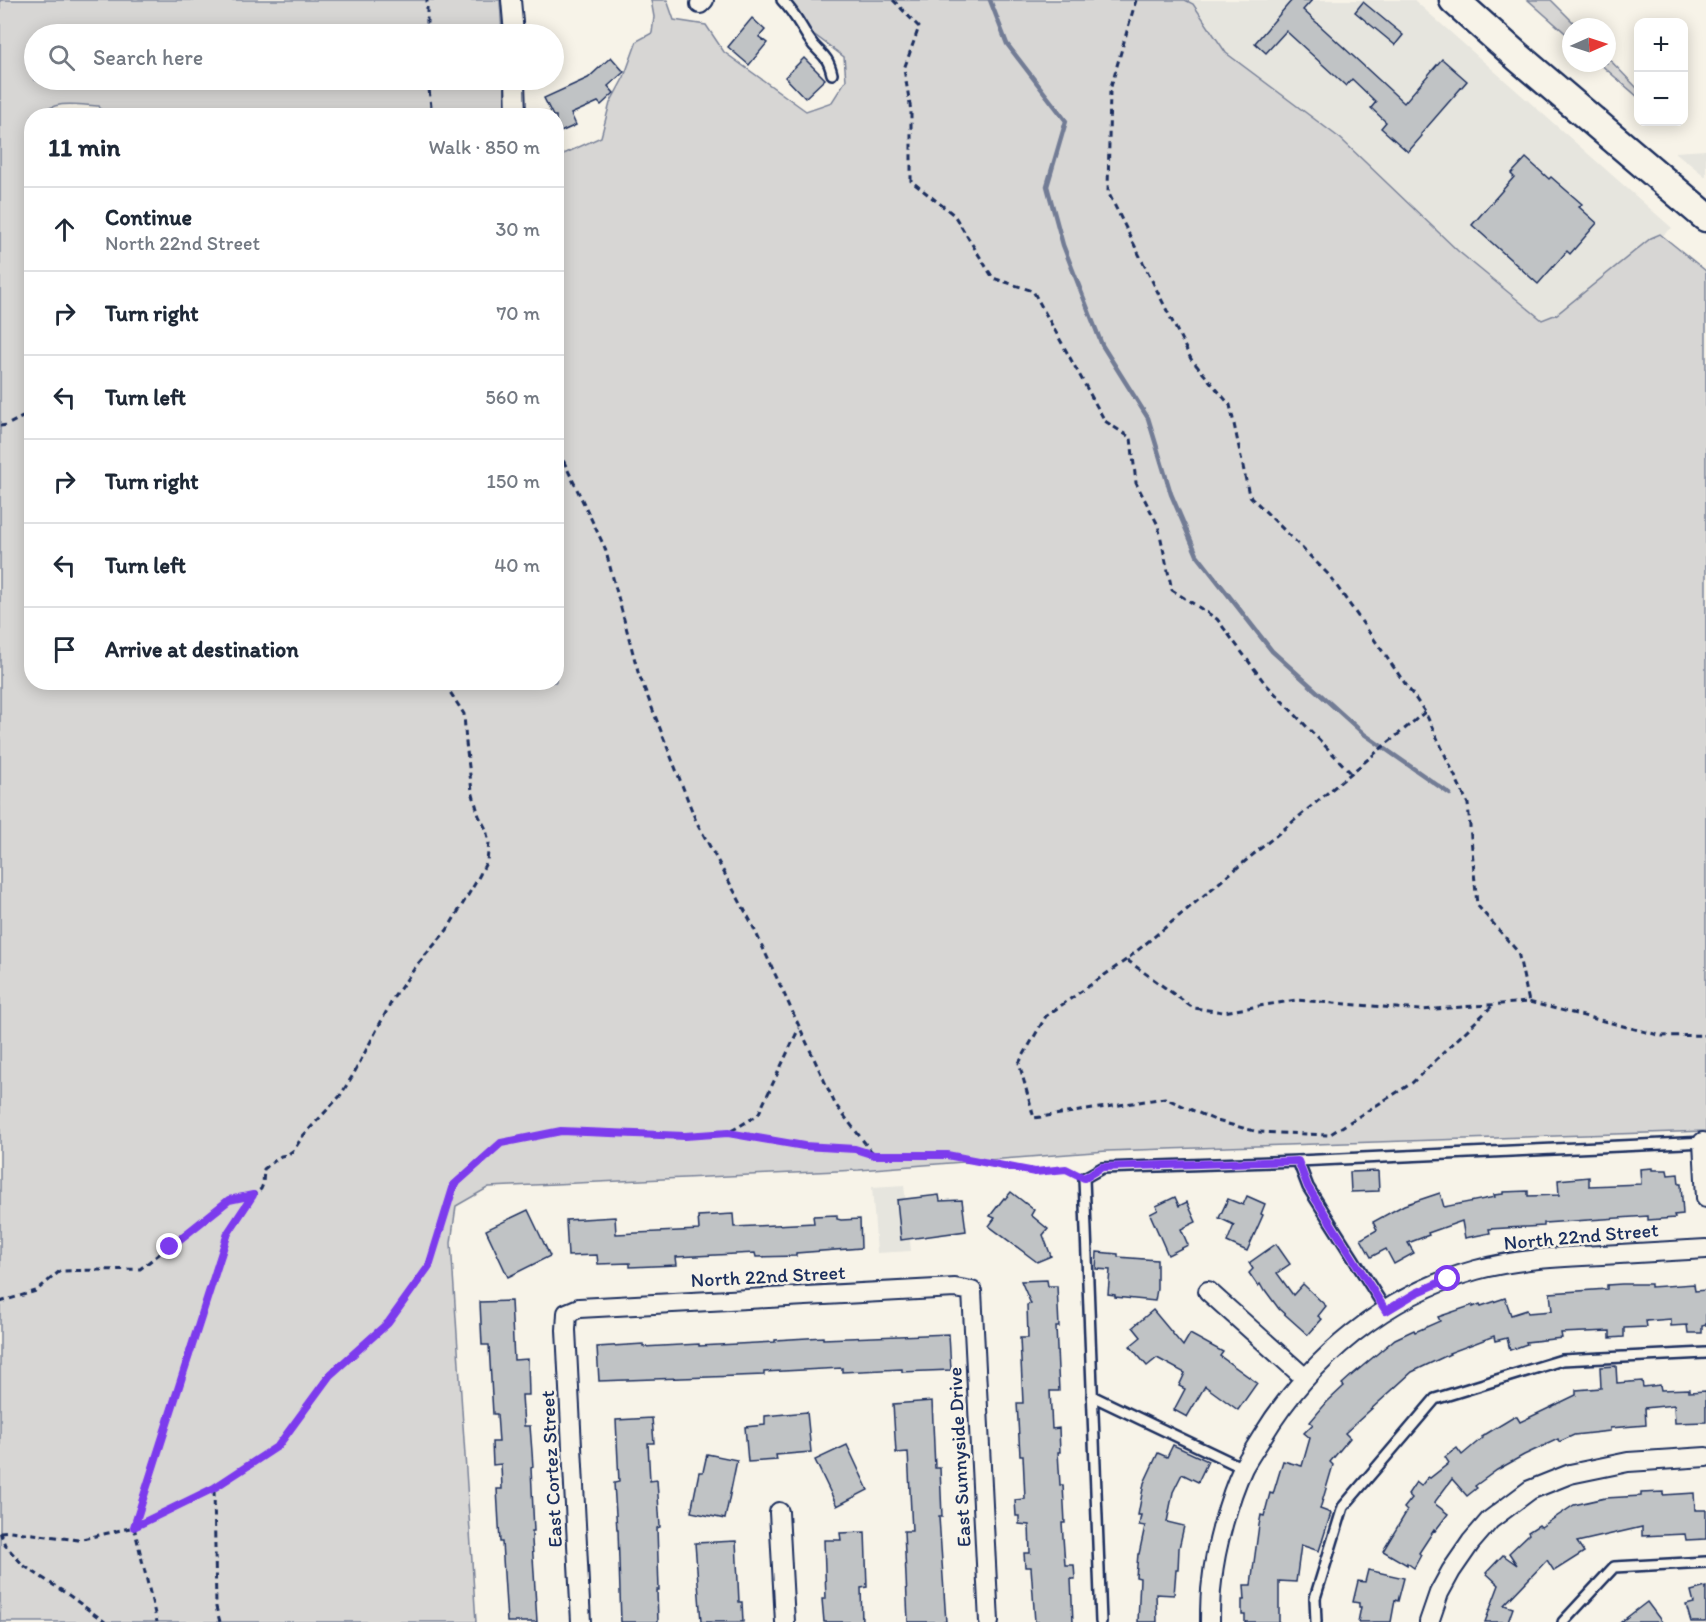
<!DOCTYPE html>
<html lang="en">
<head>
<meta charset="utf-8">
<style>
	body { margin:0; font-family:Itim,sans-serif; background:#f2f2f3; color:#1f2937 }
	.controls { position:absolute; right:18px; top:18px; display:grid; overflow:hidden; border-radius:12px; box-shadow:0 3px 15px #0003 }
	.controls button { width:54px; height:54px; display:grid; place-items:center; padding:0; border:0; border-bottom:2px solid #e0e1e3; background:#fff; color:#1f2937; font:30px sans-serif }
	.compass { position:absolute; left:1562px; top:18px; width:54px; height:54px; border-radius:50%; background:#fff; box-shadow:0 3px 15px #0003; rotate:87deg }
	.stop { position:absolute; width:18px; height:18px; margin:-14px; border:4px solid #7c3aed; border-radius:50%; background:#fff }
	.stop.end { background:#7c3aed; border-color:#fff; box-shadow:0 2px 6px #0008 }
	.list { margin:0; padding:0; list-style:none }
	h2 { display:flex; justify-content:space-between; align-items:center; height:78px; margin:0; padding:0 24px; font-size:26px }
	h2 small { font-size:20px; font-weight:400; color:#747a83 }
	.list li { display:grid; grid-template-columns:39px 1fr auto; gap:18px; align-items:center; box-sizing:border-box; height:84px; padding:0 24px; border-top:2px solid #e0e1e3 }
	.list b { display:block; font-size:22px; white-space:nowrap }
	.list p { margin:0; font-size:20px; white-space:nowrap; color:#747a83 }
	.list em { font-size:20px; font-style:normal; color:#747a83 }
	.icon { flex:none; width:33px; height:33px; fill:none; stroke:currentColor; stroke-width:2; stroke-linecap:round; stroke-linejoin:round }
	.map { position:relative; flex:none; width:1706px; height:1622px; overflow:hidden }
	.search { position:absolute; background:#fff; box-shadow:0 3px 15px #0003; left:24px; top:24px; width:540px; height:66px; display:flex; align-items:center; gap:15px; box-sizing:border-box; padding:0 21px; border-radius:33px; color:#747a83; font-size:22px }
	.panel { position:absolute; background:#fff; box-shadow:0 3px 15px #0003; left:24px; top:108px; width:540px; height:582px; border-radius:24px }
	.map>svg:first-child { display:block }
</style>
</head>
<body>
<div class="map">
<svg width="1706" height="1622" viewBox="0 0 1706 1622">
	<rect width="100%" height="100%" fill="#f7f3e8"/>
	<filter id="ink" filterUnits="userSpaceOnUse"><feTurbulence type="fractalNoise" baseFrequency=".0167" numOctaves="2"/><feDisplacementMap in="SourceGraphic" scale="12" xChannelSelector="R" yChannelSelector="G"/><feConvolveMatrix kernelMatrix="1 2 1 2 8 2 1 2 1" color-interpolation-filters="sRGB"/></filter>
	<g filter="url(#ink)">
		<g fill="#e6e5de">
			<polygon points="1158,0 1414,0 1672,228 1546,331"/>
			<polygon points="1706,150 1706,177 1675,152"/>
			<polygon points="904,1185 911,1251 877,1253 872,1187"/>
		</g>
		<g fill="#d7d6d4" stroke="#798299" stroke-width="1.5">
			<path d="M 0,0 L 500,0 L 502,34 L 34,34 L 34,80 L 505,80 L 505,115 L 104,116 L 99,106 C 79,105 55,99 40,115 L 32,116 C 31,132 27,146 32,162 L 32,682 L 556,682 L 556,447 L 560,444 L 556,428 L 557,157 L 601,137 L 610,103 L 624,77 L 637,41 L 652,33 L 654,17 L 651,0 L 667,0 L 674,20 L 706,25 L 724,52 L 806,111 L 832,102 L 846,80 L 844,57 L 812,33 L 788,0 L 1185,0 L 1193,4 L 1226,53 L 1341,139 L 1458,251 L 1542,320 L 1557,314 L 1651,238 L 1660,234 L 1706,271 L 1706,1131 L 1107,1151 L 859,1170 L 489,1187 L 456,1206 L 451,1243 L 476,1622 L 0,1622 Z"/>
			<polygon points="1528,0 1551,0 1578,27 1571,27 1571,38"/>
			<polygon points="1607,57 1638,89 1638,97 1599,63 1607,63"/>
		</g>
		<g fill="none" stroke-linecap="round" stroke-linejoin="round">
			<polyline stroke="#727c95" stroke-width="4.5" points="990,0 1007,44 1066,121 1047,186 1063,245 1102,345 1148,418 1171,494 1197,555 1272,651 1364,734 1450,794"/>
		</g>
		<g fill="#c0c3c5" stroke="#1b2f5e" stroke-width="1.5">
			<polygon points="1292,0 1312,0 1303,10 1404,103 1442,59 1467,81 1421,134 1422,136 1408,152 1381,128 1386,122 1371,108 1376,102 1352,79 1346,86 1286,31 1266,53 1255,43"/>
			<polygon points="1363,2 1403,35 1395,45 1355,12"/>
			<polygon points="752,18 765,30 759,37 767,43 749,65 728,47"/>
			<polygon points="611,57 624,72 608,86 614,93 601,105 598,102 571,114 576,125 556,134 556,116 553,116 544,98 588,78"/>
			<polygon points="804,58 825,79 805,98 785,77"/>
			<polygon points="1526,158 1549,179 1551,177 1582,204 1579,207 1597,223 1570,254 1567,251 1538,284 1472,225 1514,177 1511,174"/>
			<polygon points="1652,1168 1652,1170 1667,1170 1668,1175 1678,1174 1679,1184 1681,1184 1683,1214 1674,1215 1675,1218 1648,1220 1648,1216 1544,1223 1544,1226 1489,1229 1490,1233 1465,1238 1462,1221 1428,1233 1429,1235 1408,1243 1414,1253 1394,1264 1386,1249 1371,1257 1361,1239 1377,1230 1373,1222 1404,1205 1440,1193 1444,1207 1495,1197 1494,1195 1503,1194 1503,1192 1528,1191 1528,1196 1559,1195 1558,1180 1589,1177 1589,1186 1641,1184 1640,1169"/>
			<polygon points="1378,1171 1379,1191 1351,1192 1350,1172"/>
			<polygon points="1011,1192 1034,1210 1031,1215 1048,1229 1043,1235 1051,1256 1037,1262 989,1226 995,1218 990,1216 1004,1198 1005,1199"/>
			<polygon points="939,1195 940,1201 962,1200 966,1231 901,1240 897,1200"/>
			<polygon points="1247,1196 1265,1204 1261,1214 1263,1215 1247,1251 1227,1242 1234,1225 1219,1218 1228,1199 1243,1205"/>
			<polygon points="1175,1197 1179,1206 1187,1202 1196,1222 1181,1229 1188,1245 1168,1255 1150,1214 1158,1210 1156,1206"/>
			<polygon points="528,1210 550,1256 508,1277 486,1230"/>
			<polygon points="733,1214 734,1227 814,1223 813,1216 837,1215 837,1219 841,1220 860,1219 861,1248 796,1253 796,1256 756,1257 755,1253 676,1257 677,1265 630,1267 630,1263 598,1264 597,1255 568,1256 566,1220 615,1217 616,1234 699,1230 698,1216"/>
			<polygon points="1276,1244 1290,1264 1277,1273 1293,1295 1303,1284 1326,1306 1318,1316 1322,1319 1308,1335 1279,1309 1265,1290 1264,1291 1260,1284 1258,1286 1249,1273 1253,1269 1249,1263"/>
			<polygon points="1097,1252 1118,1254 1118,1257 1157,1260 1157,1289 1155,1301 1115,1297 1115,1295 1108,1294 1110,1270 1096,1269"/>
			<polygon points="1047,1280 1048,1286 1057,1286 1059,1327 1056,1327 1059,1391 1050,1391 1052,1429 1059,1428 1060,1452 1058,1452 1060,1485 1063,1485 1065,1523 1062,1523 1065,1565 1074,1565 1075,1579 1071,1579 1073,1622 1035,1622 1031,1567 1025,1567 1024,1553 1030,1553 1029,1525 1019,1524 1019,1516 1016,1516 1015,1500 1025,1499 1023,1455 1020,1455 1017,1403 1023,1403 1020,1338 1028,1338 1027,1305 1031,1304 1021,1281"/>
			<polygon points="1622,1284 1651,1284 1651,1287 1694,1284 1695,1291 1706,1290 1706,1325 1702,1326 1702,1333 1688,1333 1687,1325 1671,1326 1671,1319 1646,1321 1647,1327 1624,1328 1624,1337 1610,1338 1610,1331 1561,1333 1562,1338 1526,1342 1527,1344 1510,1350 1507,1338 1495,1341 1494,1336 1449,1353 1450,1354 1412,1372 1345,1433 1350,1438 1330,1462 1333,1465 1320,1509 1331,1513 1319,1551 1301,1545 1296,1582 1279,1581 1279,1622 1245,1622 1245,1615 1242,1615 1242,1600 1245,1600 1244,1585 1251,1585 1259,1525 1261,1515 1264,1516 1270,1493 1273,1494 1283,1461 1302,1466 1310,1438 1304,1433 1313,1424 1310,1422 1327,1402 1344,1386 1342,1384 1352,1375 1395,1339 1414,1330 1415,1332 1440,1321 1438,1317 1473,1305 1473,1307 1480,1304 1481,1306 1505,1298 1511,1315 1527,1310 1528,1313 1552,1311 1550,1293 1607,1289 1607,1285"/>
			<polygon points="511,1301 514,1360 528,1359 529,1395 522,1395 524,1426 530,1426 532,1452 533,1467 531,1468 534,1531 532,1531 532,1540 537,1622 507,1622 502,1542 500,1542 497,1489 502,1489 501,1464 493,1465 492,1442 499,1442 497,1414 493,1414 489,1345 482,1345 480,1302"/>
			<polygon points="1153,1310 1183,1346 1190,1334 1223,1352 1220,1356 1257,1383 1238,1410 1205,1386 1187,1417 1174,1410 1185,1389 1179,1386 1185,1373 1157,1358 1147,1366 1130,1346 1141,1337 1133,1327"/>
			<polygon points="949,1334 951,1370 902,1372 902,1369 842,1372 842,1368 764,1372 764,1375 599,1381 597,1347 643,1344 643,1347 699,1344 699,1346 775,1342 775,1340 823,1337 823,1339"/>
			<polygon points="1616,1366 1617,1383 1642,1381 1643,1387 1660,1385 1661,1390 1689,1389 1689,1392 1706,1391 1706,1422 1675,1423 1674,1405 1645,1408 1646,1425 1610,1428 1610,1431 1574,1435 1559,1442 1558,1439 1524,1455 1497,1470 1475,1486 1477,1488 1467,1496 1452,1479 1434,1503 1448,1514 1435,1531 1434,1530 1419,1553 1421,1555 1414,1568 1407,1563 1407,1565 1383,1551 1407,1511 1404,1508 1412,1498 1408,1494 1416,1482 1421,1486 1428,1477 1430,1478 1449,1463 1445,1457 1457,1448 1462,1455 1482,1438 1481,1437 1514,1417 1517,1417 1520,1422 1576,1395 1576,1390 1601,1388 1600,1367"/>
			<polygon points="932,1401 935,1468 940,1468 942,1517 939,1517 946,1622 908,1622 904,1531 912,1531 908,1452 896,1453 893,1404"/>
			<polygon points="807,1412 811,1452 776,1455 777,1460 748,1462 745,1427 765,1425 765,1416"/>
			<polygon points="652,1418 654,1443 648,1443 650,1481 657,1480 660,1527 657,1528 659,1590 657,1590 658,1622 621,1622 618,1530 617,1530 614,1483 619,1482 616,1420"/>
			<polygon points="847,1445 868,1490 837,1506 815,1460"/>
			<polygon points="1173,1445 1208,1461 1198,1482 1182,1474 1173,1492 1167,1522 1184,1526 1179,1548 1178,1570 1176,1570 1174,1595 1156,1594 1157,1622 1138,1622 1140,1578 1136,1577 1138,1554 1139,1554 1145,1526 1139,1525 1141,1515 1138,1515 1144,1483 1158,1453 1167,1457"/>
			<polygon points="707,1454 737,1460 725,1519 691,1512 699,1472 703,1472"/>
			<polygon points="1663,1492 1663,1495 1694,1493 1695,1510 1706,1510 1706,1539 1686,1540 1685,1534 1642,1536 1642,1527 1577,1542 1584,1552 1554,1571 1547,1560 1504,1605 1513,1608 1508,1622 1485,1622 1499,1585 1486,1573 1503,1555 1517,1565 1509,1553 1529,1534 1528,1532 1539,1525 1541,1527 1574,1505 1605,1498 1641,1496 1641,1493"/>
			<polygon points="865,1532 867,1587 861,1588 862,1622 824,1622 822,1599 826,1599 824,1540 841,1540 840,1533"/>
			<polygon points="736,1541 739,1602 742,1602 743,1622 701,1622 695,1543"/>
			<polygon points="1368,1570 1404,1578 1398,1601 1395,1600 1391,1622 1358,1622 1361,1607 1359,1607 1359,1603 1353,1602 1358,1581 1365,1582"/>
			<polygon points="1706,1587 1706,1622 1691,1622 1686,1605 1694,1603 1691,1591"/>
			<polygon points="1647,1602 1662,1622 1621,1622"/>
		</g>
		<g fill="none" stroke-linecap="round" stroke-linejoin="round">
			<defs>
				<g id="lane">
					<path d="M 782,0 C 794,12 800,25 809,39 C 819,55 827,52 832,74"/>
					<polyline points="1298,1161 1308,1187 1386,1310"/>
					<polyline points="1092,1396 1243,1468"/>
					<polyline points="1101,1622 1084,1178 1102,1168 1298,1161 1706,1142"/>
					<polyline points="1316,1622 1315,1598 1343,1507 1435,1399 1562,1360 1706,1353"/>
					<polyline points="1563,1622 1614,1567 1706,1562"/>
				</g>
				<g id="street">
					<polyline points="511,0 514,34"/>
					<polyline points="700,4 704,0"/>
					<polyline points="515,80 516,116"/>
					<polyline points="1703,1142 1706,1198"/>
					<polyline points="1208,1291 1305,1378"/>
					<polyline points="779,1512 785,1622"/>
					<polyline points="581,1622 566,1330 567,1313 579,1308 955,1288 972,1291 989,1622"/>
					<path d="M 1210,1622 C 1210,1608 1210,1595 1212,1581 C 1215,1548 1229,1498 1243,1468 C 1249,1457 1256,1447 1262,1437 C 1310,1358 1386,1295 1476,1270 C 1517,1259 1559,1257 1602,1255 C 1636,1253 1671,1251 1706,1249"/>
					<polyline points="1429,1622 1439,1593 1451,1571 1471,1542 1490,1520 1530,1490 1570,1474 1628,1462 1706,1457"/>
				</g>
				<polyline id="primary" points="1454,0 1518,57 1706,217"/>
			</defs>
			<use href="#lane" stroke="#1b2f5e" stroke-width="14"/>
			<use href="#street" stroke="#1b2f5e" stroke-width="22"/>
			<use href="#primary" stroke="#1b2f5e" stroke-width="33"/>
			<g stroke="#1b2f5e" stroke-width="3" stroke-dasharray="6 4.5" stroke-linecap="butt">
				<polyline points="893,0 919,27 904,69 911,111 911,181 954,215 993,278 1033,291 1105,421 1131,438 1136,483 1158,525 1172,590 1217,619 1264,682 1351,773"/>
				<polyline points="1136,0 1110,90 1108,192 1191,359 1230,405 1249,495 1329,575 1425,712 1468,804 1477,905 1518,952 1529,1002"/>
				<polyline points="427,34 427,0"/>
				<polyline points="428,80 432,116"/>
				<polyline points="0,426 7,425 32,412"/>
				<polyline points="556,453 564,462 605,548 638,672 696,821 751,922 835,1104 874,1155 947,1155 1035,1172 1066,1169 1073,1173"/>
				<polyline points="1425,712 1126,960 1046,1016 1019,1063 1034,1118 1165,1098 1217,1121 1258,1132 1329,1135 1412,1083 1493,1005"/>
				<polyline points="1127,960 1193,1008 1223,1012 1296,1000 1421,1010 1529,1002 1662,1036 1706,1035"/>
				<polyline points="730,1133 804,1146 855,1149 874,1155"/>
				<polyline points="0,1302 36,1291 60,1271 140,1269 229,1200 253,1195 261,1189 263,1184 264,1169 281,1156 287,1155 294,1150 302,1137 340,1096 353,1075 394,997 417,965 447,930 476,882 487,861 489,843 486,829 479,816 472,791 466,743 464,714 450,692 454,682"/>
				<polyline points="214,1488 278,1446 330,1375 388,1323 429,1266 454,1185 501,1143 561,1131 685,1136 728,1133 758,1115 799,1028"/>
				<polyline points="0,1532 10,1531 78,1540 134,1527 157,1622"/>
				<polyline points="0,1532 5,1545 23,1565 70,1596 105,1622"/>
				<polyline points="220,1622 216,1607 214,1488 134,1527 228,1233 253,1196"/>
			</g>
			<use href="#lane" stroke="#f7f3e8" stroke-width="9"/>
			<use href="#street" stroke="#f7f3e8" stroke-width="18"/>
			<use href="#primary" stroke="#f7f3e8" stroke-width="28"/>
		</g>
	</g>
	<g fill="none" stroke-linecap="round" stroke-linejoin="round" filter="url(#ink)">
		<polyline stroke="#7c3aed" stroke-width="8" points="170,1247 229,1200 253,1195 228,1233 134,1527 214,1488 278,1446 330,1375 388,1323 429,1266 454,1185 501,1143 561,1131 685,1136 728,1133 804,1146 855,1149 874,1155 947,1155 1035,1172 1066,1169 1084,1178 1102,1167 1298,1161 1308,1187 1386,1311 1416,1293 1448,1279"/>
	</g>
	<g text-anchor="middle" dominant-baseline="central" stroke-width="5" stroke-linejoin="round" paint-order="stroke">
		<g font-size="20" fill="#1b2f5e" stroke="#f7f3e8">
			<text transform="translate(1581 1236) rotate(-5)">North 22nd Street</text>
			<text transform="translate(768 1276) rotate(-3)">North 22nd Street</text>
			<text transform="translate(959 1457) rotate(-93)">East Sunnyside Drive</text>
			<text transform="translate(551 1469) rotate(-93)">East Cortez Street</text>
		</g>
	</g>
</svg>
<div class="controls">
<button>+</button>
<button>−</button>
</div>
<svg class="compass" viewBox="-18 -18 36 36"><path d="M0-13l5 13h-10z" fill="#e53935"/><path d="M0 13l5-13h-10z" fill="#747a83"/></svg>
<div class="stop" style="left:1448px;top:1279px"></div>
<div class="stop end" style="left:170px;top:1247px"></div>
<div class="search"><svg class="icon" aria-label="search" viewBox="0 0 24 24"><circle cx="10" cy="10" r="6"/><path d="M15 15l6 6"/></svg>Search here</div>
<section class="panel">
<h2>11 min<small>Walk · 850 m</small></h2>
<ul class="list">
<li><svg class="icon" aria-label="ahead" viewBox="0 0 24 24"><path d="M12 20V5M6 11l6-6 6 6"/></svg><div><b>Continue</b><p>North 22nd Street</p></div><em>30 m</em></li>
<li><svg class="icon" aria-label="right" viewBox="0 0 24 24"><path d="M7 20v-9h11M14 6l5 5-5 5"/></svg><div><b>Turn right</b></div><em>70 m</em></li>
<li><svg class="icon" aria-label="left" viewBox="0 0 24 24"><path d="M17 20v-9H6M10 6l-5 5 5 5"/></svg><div><b>Turn left</b></div><em>560 m</em></li>
<li><svg class="icon" aria-label="right" viewBox="0 0 24 24"><path d="M7 20v-9h11M14 6l5 5-5 5"/></svg><div><b>Turn right</b></div><em>150 m</em></li>
<li><svg class="icon" aria-label="left" viewBox="0 0 24 24"><path d="M17 20v-9H6M10 6l-5 5 5 5"/></svg><div><b>Turn left</b></div><em>40 m</em></li>
<li><svg class="icon" aria-label="arrive" viewBox="0 0 24 24"><path d="M6 21V4h12l-3 4 3 4H6"/></svg><div><b>Arrive at destination</b></div></li>
</ul>
</section>
</div>
</body>
</html>
